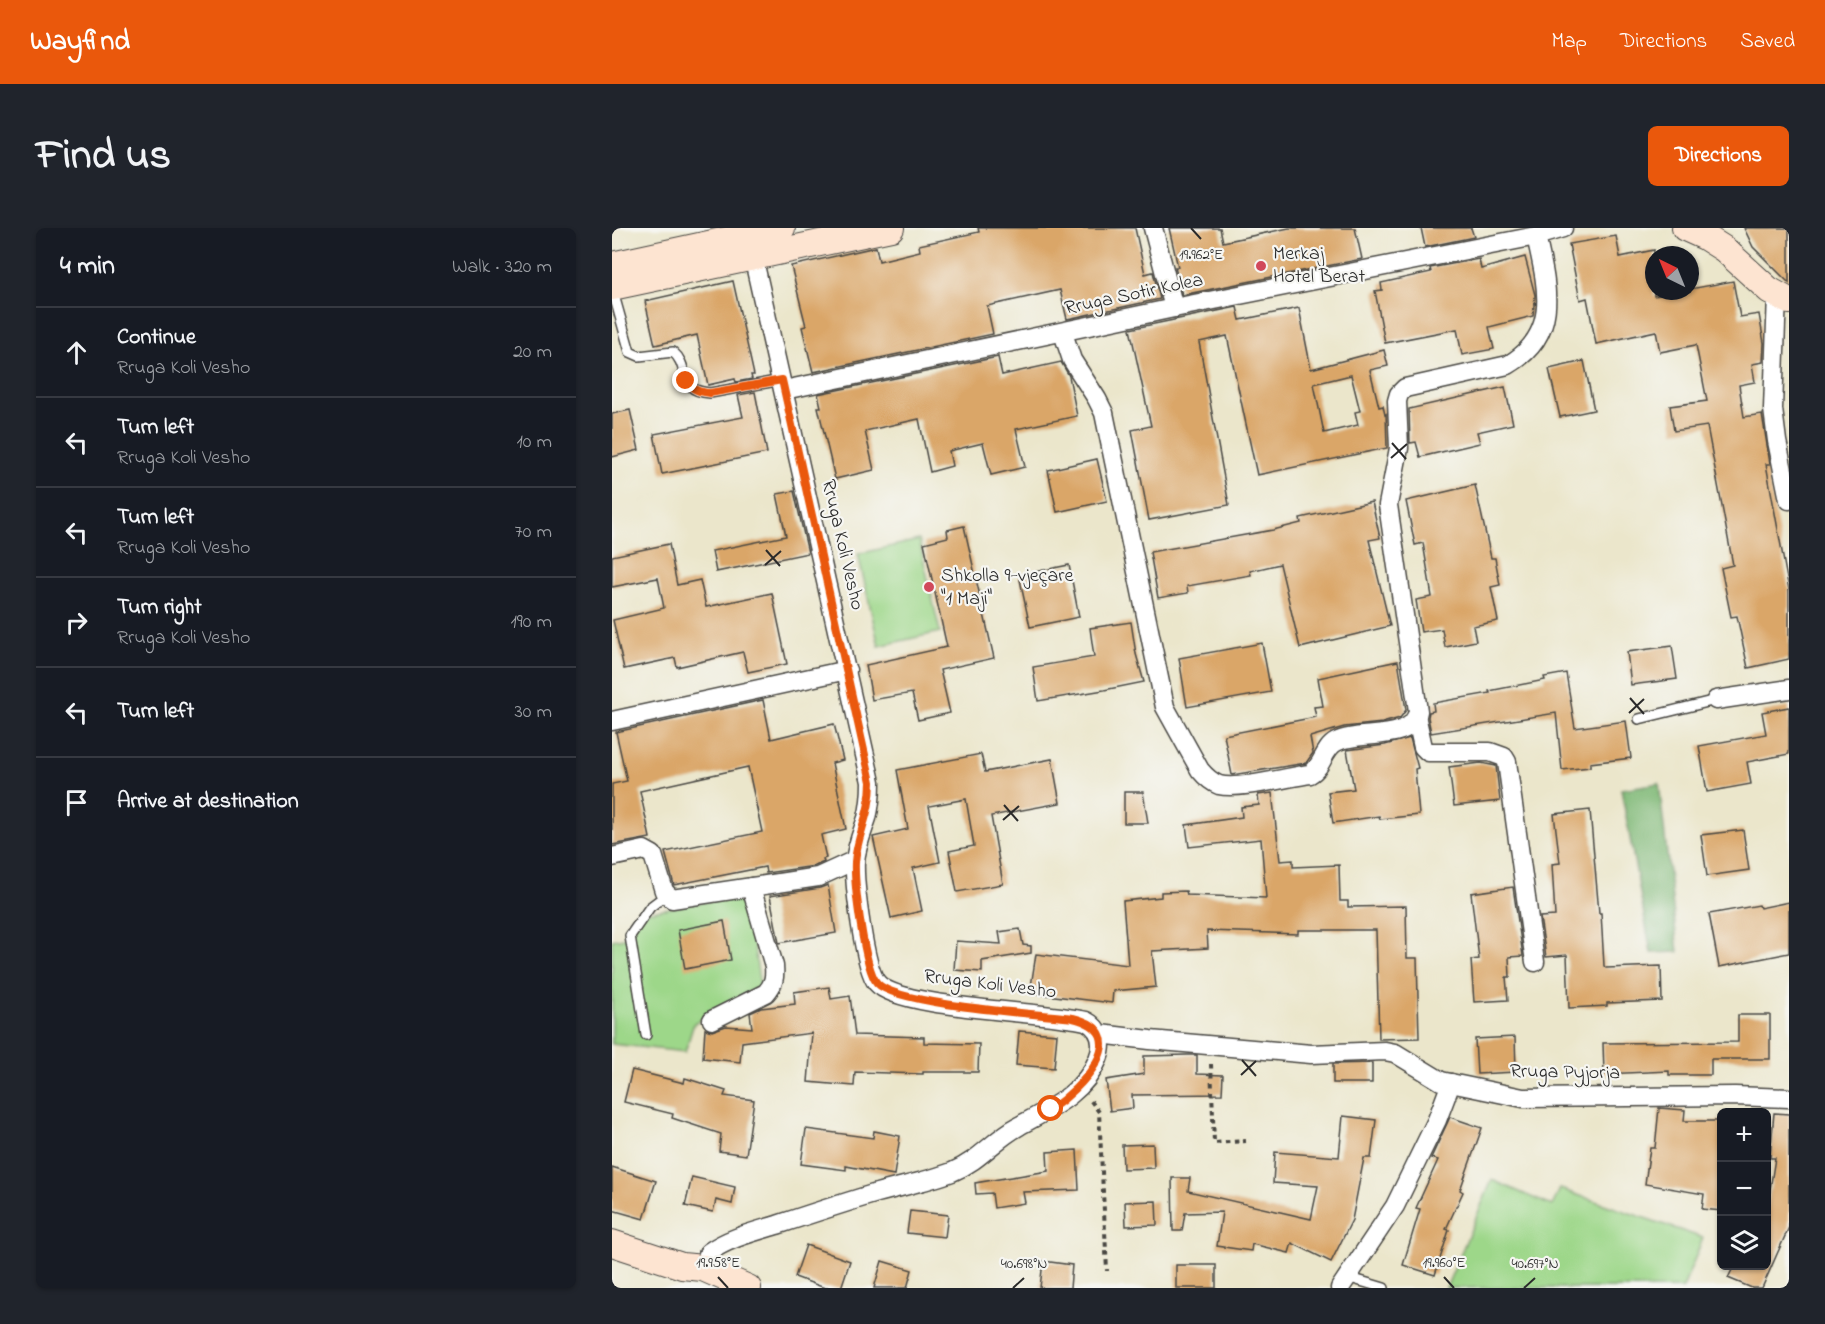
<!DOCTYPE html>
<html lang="en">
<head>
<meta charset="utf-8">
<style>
	body { margin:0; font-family:"Indie Flower",sans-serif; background:#20242c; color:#f1f3f6 }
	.controls { position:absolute; right:18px; bottom:18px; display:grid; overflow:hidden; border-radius:9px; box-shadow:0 2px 4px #0004 }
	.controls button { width:54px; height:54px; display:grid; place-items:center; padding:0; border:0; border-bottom:2px solid #363941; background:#171b24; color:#f1f3f6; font:30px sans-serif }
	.compass { position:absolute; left:1033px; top:18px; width:54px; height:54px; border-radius:50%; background:#171b24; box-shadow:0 2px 4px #0004; rotate:317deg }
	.stop { position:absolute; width:18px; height:18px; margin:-14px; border:4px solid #ea580c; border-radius:50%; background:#fff }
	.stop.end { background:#ea580c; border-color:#fff; box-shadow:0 2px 6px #0008 }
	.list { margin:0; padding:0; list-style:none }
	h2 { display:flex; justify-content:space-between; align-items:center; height:78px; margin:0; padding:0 24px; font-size:26px }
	h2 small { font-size:20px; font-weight:400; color:#9ea1a6 }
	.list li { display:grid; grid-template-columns:39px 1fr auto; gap:18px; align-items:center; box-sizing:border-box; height:90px; padding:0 24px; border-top:2px solid #363941 }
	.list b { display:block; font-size:22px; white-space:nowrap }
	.list p { margin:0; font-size:20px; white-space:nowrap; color:#9ea1a6 }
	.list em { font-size:20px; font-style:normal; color:#9ea1a6 }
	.icon { flex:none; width:33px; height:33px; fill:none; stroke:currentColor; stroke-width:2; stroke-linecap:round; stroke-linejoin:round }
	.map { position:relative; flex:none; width:1177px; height:1060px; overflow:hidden; border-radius:9px }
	header { display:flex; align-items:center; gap:36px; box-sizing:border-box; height:84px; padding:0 30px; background:#ea580c; color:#fff }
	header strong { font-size:28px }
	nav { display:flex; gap:33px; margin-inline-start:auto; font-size:21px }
	.intro { display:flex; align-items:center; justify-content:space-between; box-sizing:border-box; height:144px; padding:0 36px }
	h1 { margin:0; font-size:42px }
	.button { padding:15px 27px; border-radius:9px; background:#ea580c; color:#fff; font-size:21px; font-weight:700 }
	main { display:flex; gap:36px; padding:0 36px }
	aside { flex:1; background:#171b24; border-radius:9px; box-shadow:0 2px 4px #0004 }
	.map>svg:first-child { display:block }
</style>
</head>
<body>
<header>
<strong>Wayfind</strong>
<nav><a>Map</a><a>Directions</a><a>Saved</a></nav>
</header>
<div class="intro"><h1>Find us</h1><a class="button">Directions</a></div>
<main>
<aside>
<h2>4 min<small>Walk · 320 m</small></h2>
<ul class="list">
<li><svg class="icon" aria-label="ahead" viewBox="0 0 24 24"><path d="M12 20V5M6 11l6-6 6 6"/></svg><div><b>Continue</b><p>Rruga Koli Vesho</p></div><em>20 m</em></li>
<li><svg class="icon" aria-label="left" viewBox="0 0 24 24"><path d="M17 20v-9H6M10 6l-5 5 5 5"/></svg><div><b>Turn left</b><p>Rruga Koli Vesho</p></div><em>10 m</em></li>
<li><svg class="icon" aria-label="left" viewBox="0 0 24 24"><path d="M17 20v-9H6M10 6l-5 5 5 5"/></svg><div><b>Turn left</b><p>Rruga Koli Vesho</p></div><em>70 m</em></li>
<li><svg class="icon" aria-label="right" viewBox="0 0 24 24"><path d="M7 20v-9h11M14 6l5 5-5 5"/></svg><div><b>Turn right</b><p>Rruga Koli Vesho</p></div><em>190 m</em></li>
<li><svg class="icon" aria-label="left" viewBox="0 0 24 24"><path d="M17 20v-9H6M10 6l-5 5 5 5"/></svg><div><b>Turn left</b></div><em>30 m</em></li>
<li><svg class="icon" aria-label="arrive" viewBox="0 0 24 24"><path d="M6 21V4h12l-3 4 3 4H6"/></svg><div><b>Arrive at destination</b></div></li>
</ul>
</aside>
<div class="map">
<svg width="1177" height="1060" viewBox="0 0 1177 1060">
	<rect width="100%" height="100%" fill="#f6f6f2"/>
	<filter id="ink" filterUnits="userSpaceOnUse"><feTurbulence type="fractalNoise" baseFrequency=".0167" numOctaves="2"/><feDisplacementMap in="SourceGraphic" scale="12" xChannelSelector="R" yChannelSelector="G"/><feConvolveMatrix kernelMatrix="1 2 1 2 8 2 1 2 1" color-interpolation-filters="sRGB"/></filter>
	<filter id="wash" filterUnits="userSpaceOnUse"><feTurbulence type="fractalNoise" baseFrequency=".008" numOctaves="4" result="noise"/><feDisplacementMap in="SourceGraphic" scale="24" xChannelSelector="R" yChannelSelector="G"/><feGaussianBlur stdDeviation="1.35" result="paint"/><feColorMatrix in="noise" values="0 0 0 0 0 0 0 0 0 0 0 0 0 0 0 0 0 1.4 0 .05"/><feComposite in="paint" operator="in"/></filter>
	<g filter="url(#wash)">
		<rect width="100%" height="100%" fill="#ebe6cb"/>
		<g fill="#9dd789" stroke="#64815a" stroke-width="1.5">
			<polygon points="307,312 328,404 267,418 246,326"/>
			<polygon points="134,667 148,758 82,795 73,824 0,816 0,712 12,710 28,685"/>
			<polygon points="880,952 940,978 948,961 1091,1010 1071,1060 834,1060"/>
		</g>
		<polygon fill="#7eb875" stroke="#547250" stroke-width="1.5" points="1047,555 1066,724 1039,725 1009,561"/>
		<g id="blocks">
			<g fill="#daa668" fill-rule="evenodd">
				<polygon points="366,0 523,0 533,46 541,44 548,71 455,91 448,62 375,78 381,106 201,144 190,99 194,98 179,38 264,19 267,33 308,23 307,17 367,4"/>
				<polygon points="557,0 608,0 611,14 677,0 743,0 750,31 570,67 563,39 566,39"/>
				<polygon points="809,0 859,0 862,9 813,19"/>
				<polygon points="1132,0 1177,0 1177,55 1141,19"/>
				<polygon points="1004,8 1008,29 1042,22 1042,68 1078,63 1078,61 1121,53 1128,89 1147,86 1152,115 1151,134 1140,136 1143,154 1127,157 1132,189 1150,186 1158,236 1154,236 1177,362 1177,431 1136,440 1125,388 1119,389 1109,340 1121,337 1095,198 1062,203 1058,178 1095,173 1084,117 1048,124 1044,103 984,116 975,70 968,72 957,16"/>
				<polygon points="913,29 923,67 921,88 877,99 882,121 850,127 845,101 773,115 763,63 770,62 769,55 819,44 818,40 867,31 869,41"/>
				<polygon points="121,53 142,147 139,147 140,151 124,154 123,151 96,157 85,107 43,117 33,73"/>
				<path d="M 625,79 L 628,92 L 687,80 L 699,141 L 772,122 L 776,138 L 758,142 L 767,179 L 771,178 L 773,187 L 774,186 L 775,220 L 645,247 L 615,108 L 587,114 L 617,277 L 537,292 L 520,202 L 539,198 L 518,101 ZM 739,147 L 748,183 L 743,184 L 746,197 L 712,205 L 702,156 Z"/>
				<polygon points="386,129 390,147 449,134 457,148 465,188 404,201 413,239 379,247 371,215 337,223 340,238 318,244 307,191 253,203 262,242 223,251 206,179 209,179 206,166"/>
				<polygon points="972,133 982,182 948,189 937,141"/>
				<polygon points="893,159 901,196 865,204 868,215 808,229 804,214 798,215 797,181"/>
				<polygon points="143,164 155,225 50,246 42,206 131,189 126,167"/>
				<polygon points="18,182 27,222 0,229 0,186"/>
				<polygon points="485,231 495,273 445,284 436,242"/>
				<polygon points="863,257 879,330 883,330 888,357 879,359 886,393 861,398 864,413 833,419 830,401 809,404 804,372 820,369 811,315 803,317 794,273"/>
				<polygon points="182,263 196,325 104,344 100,323 174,308 165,266"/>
				<polygon points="760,274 768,310 757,312 778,398 688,420 668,336 638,343 639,347 575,358 576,365 546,370 538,324 661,302 689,295 688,290"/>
				<polygon points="352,298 382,430 328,442 338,485 306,492 300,465 260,472 254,437 335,419 312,315 336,309 335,302"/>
				<polygon points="57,316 65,357 88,352 94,379 160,365 175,436 136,444 131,424 65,439 63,430 12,441 1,392 52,380 46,350 0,359 0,328"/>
				<polygon points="457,337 467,389 418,399 407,347"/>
				<polygon points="519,394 524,426 532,454 492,462 426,473 421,439 482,429 478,400"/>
				<polygon points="650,415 659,464 575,479 567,430"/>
				<polygon points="1060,418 1065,451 1019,457 1015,424"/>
				<polygon points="786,433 794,482 788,490 770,495 732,499 698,509 701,525 694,535 620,547 612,507 704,489 702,479 711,478 706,450"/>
				<polygon points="954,445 963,500 1014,493 1019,530 978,535 978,539 950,542 944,485 819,505 816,489 817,484 822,483 821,475 878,465 877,463 933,452 932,449"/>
				<polygon points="151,472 159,511 222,496 231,532 220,535 234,601 209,607 214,630 211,631 212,634 203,638 154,645 153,639 62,657 53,624 150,604 136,539 28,563 38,610 0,617 0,556 15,553 4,504"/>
				<polygon points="1177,479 1177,526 1135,534 1139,556 1095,564 1087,518 1154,506 1150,484"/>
				<polygon points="798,510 806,540 803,541 807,587 768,591 767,588 721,595 716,564 742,561 735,522 773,517"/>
				<polygon points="369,526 373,544 440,531 448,575 379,588 391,656 345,664 337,623 362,618 354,571 317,578 328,634 301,640 310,683 279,690 261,609 296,601 285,542"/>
				<polygon points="869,535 884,538 888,573 842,578 837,539"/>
				<polygon points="512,564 531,564 536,595 512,595"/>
				<polygon points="660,565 668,633 681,632 681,639 727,637 728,673 736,673 736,679 794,678 795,730 805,730 807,810 767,811 764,702 686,702 686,706 595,703 596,720 540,723 544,759 501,763 500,775 418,765 424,726 516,737 511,673 549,669 549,664 574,663 575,667 654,670 649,611 577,619 574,597 630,589 629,579 647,577 646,567"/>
				<polygon points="978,582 987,685 989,685 992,738 994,740 1049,738 1050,773 995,775 995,778 957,780 955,727 934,729 928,689 943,688 940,636 948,635 942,586"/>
				<polygon points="1131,602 1137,642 1095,648 1089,607"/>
				<polygon points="216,657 224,705 167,715 158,668 208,660"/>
				<polygon points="901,659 911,728 897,729 898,749 894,749 896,772 862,774 859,732 867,731 859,665"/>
				<polygon points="1177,674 1177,725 1107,739 1097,686 1147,677 1148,680"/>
				<polygon points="112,693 119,732 73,741 66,702"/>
				<polygon points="408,701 411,717 419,718 419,725 370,733 370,744 342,742 344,713 389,716 387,704"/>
				<polygon points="217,759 219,771 238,768 243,807 312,809 312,815 367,816 366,844 311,844 311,846 243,844 242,858 196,854 200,805 130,814 128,834 91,830 93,801 100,803 114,798 140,800 138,785 149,780 183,776 182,764"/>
				<polygon points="1126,787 1158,787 1158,831 1099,831 1099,847 1057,847 1057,843 992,846 991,815 1126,814"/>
				<polygon points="407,803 445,806 442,840 404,837"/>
				<polygon points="903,809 904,844 865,846 863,811"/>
				<polygon points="575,827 585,827 585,846 611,847 610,866 520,867 521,880 498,883 494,852 532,846 532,828"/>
				<polygon points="760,835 760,855 721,855 721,836"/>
				<polygon points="20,842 72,855 73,850 114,863 112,868 142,872 134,927 107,923 109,906 60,890 61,886 12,874"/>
				<polygon points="1047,880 1073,882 1072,893 1110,893 1110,983 1090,981 1092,966 1033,956 1038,920 1043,920"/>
				<polygon points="1162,885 1177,886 1177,999 1150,1060 1140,1060 1116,1050 1122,1038 1155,1038 1155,981 1163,930 1158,930"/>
				<polygon points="731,888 764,892 759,930 752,930 740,992 719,1034 680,1015 677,1025 640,1016 639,1023 605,1018 610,984 573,985 570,1003 561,1003 560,950 578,950 576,963 699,991 706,958 661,955 663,924 727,929"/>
				<polygon points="838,889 870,900 848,962 851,964 834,1001 837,1002 823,1047 791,1037 808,981 804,980 826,932 819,930"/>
				<polygon points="194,901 261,910 262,903 288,908 282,947 234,938 234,942 189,936"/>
				<polygon points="541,916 542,940 511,941 510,917"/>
				<polygon points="465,922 467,962 411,964 413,975 382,980 380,965 364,966 363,955 436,943 435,924"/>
				<polygon points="0,939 44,953 32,991 0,982"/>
				<polygon points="80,949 123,959 120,976 104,972 101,984 73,978"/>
				<polygon points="544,973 545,997 514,998 513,974"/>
				<polygon points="298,983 336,987 333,1009 295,1005"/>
				<polygon points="194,1017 238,1033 229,1060 213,1060 183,1049"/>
				<polygon points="270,1033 300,1042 295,1060 262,1060"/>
				<polygon points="431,1033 460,1037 458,1060 428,1060"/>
				<rect x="564" y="1037" width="40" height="23"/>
			</g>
		</g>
	</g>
	<g filter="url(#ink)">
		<use href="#blocks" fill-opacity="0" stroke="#484743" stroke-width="1.5"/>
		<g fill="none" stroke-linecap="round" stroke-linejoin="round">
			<defs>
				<g id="lane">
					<path d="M 0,60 L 18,124 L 27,128 L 61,124 C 79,139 64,163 98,165 L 170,152"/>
					<polyline points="1027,491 1104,472"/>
					<polyline points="34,807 18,708 38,679 54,667"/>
					<polyline points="735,1049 772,1060"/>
				</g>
				<g id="street">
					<polyline points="541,0 562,80"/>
					<polyline points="1165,66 1161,181 1165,213 1177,272"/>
					<path d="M 451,105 L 460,132 L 485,171 L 492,185 L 553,479 L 588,542 C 593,548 599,554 607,557 C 627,562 676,549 698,546 C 711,539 711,521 724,514 C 746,502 801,515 806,483 L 776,277 L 787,220 L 785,173 L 787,166 L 793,160 L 896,137 C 949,106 935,58 924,8"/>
					<polyline points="172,162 562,80 924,8 951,0"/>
					<polyline points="1104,472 1177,461"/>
					<polyline points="805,492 811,519 816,524 878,524 892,529 895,534 923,734"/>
					<polyline points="0,493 235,442"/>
					<polyline points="0,629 32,622 41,627 52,663 60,671 206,649 243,632"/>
					<path d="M 100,792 L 154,765 C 162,756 163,749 162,738 L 139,659"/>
					<polyline points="488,806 538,812 699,826 773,823 783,825 829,853 911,870 1123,868 1177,870"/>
					<path d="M 91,1040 L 97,1024 C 117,1010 142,1004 165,997 C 198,986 231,975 265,965 C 290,958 316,953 340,944 C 369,932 381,912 407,898 C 437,881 472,866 486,831 C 492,816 489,801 474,793 C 433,783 287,781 265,755 C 252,740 242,655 243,634 C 244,619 250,605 255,590 C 258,578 259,567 259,554 L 141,28"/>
					<polyline points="728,1060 783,978 825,892 839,855"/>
				</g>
				<g id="secondary">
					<polyline points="1073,0 1093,9 1112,21 1157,62 1177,73"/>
					<polyline points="0,37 170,0"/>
					<polyline points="0,59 279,0"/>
					<polyline points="0,1015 70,1038 91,1040 136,1060"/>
				</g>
			</defs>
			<use href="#lane" stroke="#484743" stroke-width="12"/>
			<use href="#street" stroke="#484743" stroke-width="21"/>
			<use href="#secondary" stroke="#484743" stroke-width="28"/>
			<g stroke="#484743" stroke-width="4" stroke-dasharray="4.5 4.5" stroke-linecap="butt">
				<polyline points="599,836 602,915 634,913"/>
				<polyline points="479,873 487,884 495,1043"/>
			</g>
			<use href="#lane" stroke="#fff" stroke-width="9"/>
			<use href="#street" stroke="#fff" stroke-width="18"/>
			<use href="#secondary" stroke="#fde4d1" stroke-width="26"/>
		</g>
	</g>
	<g fill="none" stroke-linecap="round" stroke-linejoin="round" filter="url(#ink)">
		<path stroke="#ea580c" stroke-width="8" d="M 74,153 C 81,162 87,164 98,165 L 170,152 L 259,554 C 259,586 245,606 243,634 C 242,655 252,740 265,755 C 284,777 426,786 461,790 C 525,805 467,862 439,881"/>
	</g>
	<path fill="none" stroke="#2b2b2b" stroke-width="2" d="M 579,0 L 589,11M 780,215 L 794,231M 779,230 L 795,216M 154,322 L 168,338M 153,337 L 169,323M 1018,470 L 1032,486M 1017,485 L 1032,471M 392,577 L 406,593M 391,592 L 407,578M 630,832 L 644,848M 629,847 L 644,833M 106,1049 L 116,1060M 832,1049 L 842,1060M 401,1060 L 412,1050M 912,1060 L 923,1050"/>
	<g fill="#d1495b" stroke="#f6f6f2" stroke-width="2">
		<circle cx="649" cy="38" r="6"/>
		<circle cx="317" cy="359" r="6"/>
	</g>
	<g text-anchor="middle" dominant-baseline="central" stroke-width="4.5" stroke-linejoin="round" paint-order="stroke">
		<g font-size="20" fill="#2b2b2b" stroke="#f6f6f2" text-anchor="start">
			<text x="661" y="26">Merkaj<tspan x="661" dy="23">Hotel Berat</tspan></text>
			<text x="329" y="348">Shkolla 9-vjeçare<tspan x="329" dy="23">"1 Maji"</tspan></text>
		</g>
		<g font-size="20" fill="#2b2b2b" stroke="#f6f6f2">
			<text transform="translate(522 67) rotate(-12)">Rruga Sotir Kolea</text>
			<text transform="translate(230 317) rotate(77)">Rruga Koli Vesho</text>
			<text transform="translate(378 757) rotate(7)">Rruga Koli Vesho</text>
			<text transform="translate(953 845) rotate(1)">Rruga Pyjorja</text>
		</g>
	</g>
	<g font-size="15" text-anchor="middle" fill="#2b2b2b" stroke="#f6f6f2" stroke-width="4.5" stroke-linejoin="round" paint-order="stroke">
		<text x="589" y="31">19.962°E</text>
		<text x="106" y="1039">19.958°E</text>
		<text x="832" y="1039">19.960°E</text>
		<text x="412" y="1040">40.698°N</text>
		<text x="923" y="1040">40.697°N</text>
	</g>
</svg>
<div class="controls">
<button>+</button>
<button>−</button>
<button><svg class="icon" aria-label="layers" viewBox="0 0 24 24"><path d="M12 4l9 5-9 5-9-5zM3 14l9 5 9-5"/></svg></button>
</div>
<svg class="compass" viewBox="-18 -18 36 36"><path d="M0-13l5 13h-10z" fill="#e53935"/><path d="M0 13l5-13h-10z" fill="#9ea1a6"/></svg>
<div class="stop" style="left:439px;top:881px"></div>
<div class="stop end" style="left:74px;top:153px"></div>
</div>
</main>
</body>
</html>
